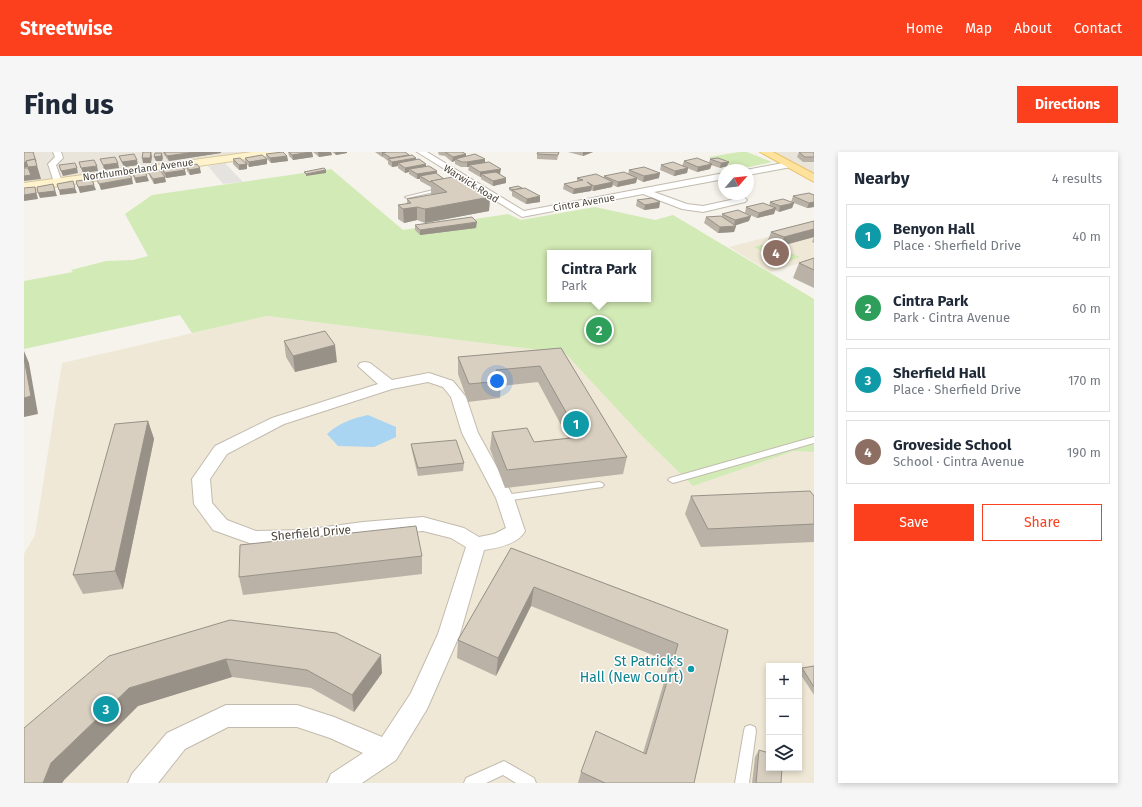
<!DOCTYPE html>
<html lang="en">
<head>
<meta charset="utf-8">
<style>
	body { margin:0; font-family:"Fira Sans",sans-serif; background:#f6f6f7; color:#1f2937 }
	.controls { position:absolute; right:12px; bottom:12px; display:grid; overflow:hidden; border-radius:0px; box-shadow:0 2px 6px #0003 }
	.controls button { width:36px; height:36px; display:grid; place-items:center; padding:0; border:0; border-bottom:1px solid #e0e1e3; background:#fff; color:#1f2937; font:20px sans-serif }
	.compass { position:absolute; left:694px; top:12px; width:36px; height:36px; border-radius:50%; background:#fff; box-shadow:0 2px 6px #0003; rotate:62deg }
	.you { position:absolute; left:473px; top:229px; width:14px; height:14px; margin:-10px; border:3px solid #fff; border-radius:50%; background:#1a73e8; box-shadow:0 0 0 6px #1a73e833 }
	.badge { display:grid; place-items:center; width:26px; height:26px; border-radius:50%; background:#fc3f1d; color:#fff; font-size:13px; font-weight:700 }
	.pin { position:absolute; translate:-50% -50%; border:2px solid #fff; box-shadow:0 1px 4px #0006 }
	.popup { position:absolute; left:523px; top:98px; width:104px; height:52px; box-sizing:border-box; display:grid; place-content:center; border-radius:0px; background:#fff; filter:drop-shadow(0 1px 3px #0005); font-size:13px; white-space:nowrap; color:#747a83 }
	.popup b { font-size:15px; color:#1f2937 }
	.popup::after { content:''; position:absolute; left:50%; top:100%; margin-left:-8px; border:8px solid transparent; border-top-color:#fff }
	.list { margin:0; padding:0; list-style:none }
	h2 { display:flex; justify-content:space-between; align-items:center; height:52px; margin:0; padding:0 16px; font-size:17px }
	h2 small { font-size:13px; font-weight:400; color:#747a83 }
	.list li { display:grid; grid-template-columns:26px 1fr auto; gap:12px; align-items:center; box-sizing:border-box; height:64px; margin:0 8px 8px; padding:0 8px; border:1px solid #e0e1e3; border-radius:0px }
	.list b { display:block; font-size:15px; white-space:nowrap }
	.list p { margin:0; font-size:13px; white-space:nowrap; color:#747a83 }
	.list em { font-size:13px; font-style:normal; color:#747a83 }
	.actions { display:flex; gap:8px; padding:12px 16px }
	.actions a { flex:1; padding:9px 0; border:1px solid #fc3f1d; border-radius:0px; text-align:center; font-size:14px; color:#fc3f1d }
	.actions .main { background:#fc3f1d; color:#fff }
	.icon { flex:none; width:22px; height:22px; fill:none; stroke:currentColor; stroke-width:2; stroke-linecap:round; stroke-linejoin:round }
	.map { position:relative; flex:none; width:790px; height:631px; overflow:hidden; border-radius:0px }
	header { display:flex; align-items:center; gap:24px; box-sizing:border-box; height:56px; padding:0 20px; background:#fc3f1d; color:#fff }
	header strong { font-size:19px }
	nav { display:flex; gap:22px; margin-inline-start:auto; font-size:14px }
	.intro { display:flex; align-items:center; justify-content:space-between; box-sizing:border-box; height:96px; padding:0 24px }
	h1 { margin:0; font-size:28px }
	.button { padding:10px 18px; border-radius:0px; background:#fc3f1d; color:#fff; font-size:14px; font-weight:700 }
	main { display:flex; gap:24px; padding:0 24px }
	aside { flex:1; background:#fff; border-radius:0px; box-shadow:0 2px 6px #0003 }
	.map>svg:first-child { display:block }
</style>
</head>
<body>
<header>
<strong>Streetwise</strong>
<nav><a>Home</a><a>Map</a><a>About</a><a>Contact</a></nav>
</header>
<div class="intro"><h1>Find us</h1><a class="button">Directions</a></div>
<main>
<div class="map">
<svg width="790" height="631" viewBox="0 0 790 631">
	<rect width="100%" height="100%" fill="#f6f3ec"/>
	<g fill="#eae5da">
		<polygon points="0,0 222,0 0,32"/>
		<polygon points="748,0 790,0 790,24"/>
	</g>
	<g fill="#efe8d6" fill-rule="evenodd">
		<polygon points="790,73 790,107 746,120 705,95"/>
		<path d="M 243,164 L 542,201 L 617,283 L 669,334 L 770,299 L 790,300 L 790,631 L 0,631 L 0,402 L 11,383 L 38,211 ZM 745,514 L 775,514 L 775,616 L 745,616 Z"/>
	</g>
	<g fill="#d2eab5" fill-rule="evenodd">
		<polygon points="715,0 723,0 748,10 716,17 685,5"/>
		<path d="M 307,17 L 379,78 L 484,62 L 497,68 L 571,55 L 631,68 L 649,63 L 790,147 L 790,300 L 770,299 L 669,334 L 617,283 L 541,201 L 243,164 L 168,181 L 156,163 L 0,197 L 0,129 L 49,120 L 47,118 L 82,109 L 109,108 L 124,104 L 101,62 L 128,43 ZM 526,101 L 624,101 L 624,147 L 526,147 Z"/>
		<polygon points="744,91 776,105 762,110 730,95"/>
	</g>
	<polygon fill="#e5e3e0" points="201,11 219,30 199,32 184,14"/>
	<path fill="#a9d4f2" d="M 344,263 L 372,275 L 372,285 L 350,295 L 314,294 L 303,282 C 315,271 327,267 344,263 Z"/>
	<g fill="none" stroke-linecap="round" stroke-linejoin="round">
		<defs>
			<g id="lane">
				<polygon points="417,36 419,37 419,38 383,46 381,45"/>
				<polygon points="790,285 790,291 649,331 644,328 646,326"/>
				<polygon points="575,330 578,331 580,333 578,335 481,349 476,346 481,343"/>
				<polygon points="726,573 731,575 732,579 725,631 711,631 720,579 721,575"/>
				<polygon points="480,609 510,626 512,631 492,631 479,623 462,631 440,631 442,626"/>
			</g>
			<g id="street">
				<polygon points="29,0 37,0 39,6 32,13 38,30 34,33 30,30 24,12 31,5"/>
				<polygon points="393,0 403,0 500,59 700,21 700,27 630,40 663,52 679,54 711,47 705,42 716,42 723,48 721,50 679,60 658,57 619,42 498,65"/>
				<polygon points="764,10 767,11 767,15 724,23 724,18 722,18"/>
				<path d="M 341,210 L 346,211 L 368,228 L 405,221 L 429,229 L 442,245 L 454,281 L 490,346 L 501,379 C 494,392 474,396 460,398 L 436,482 L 403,557 L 372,608 L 338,631 L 303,631 L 307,622 L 339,601 L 306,586 L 273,575 L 204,575 L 161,597 L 134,631 L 104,631 L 108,622 L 143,581 L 202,553 L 273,553 L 310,565 L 358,585 L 387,541 L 414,482 L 442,395 L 427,386 L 399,379 L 339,384 L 279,392 L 231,393 L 189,378 L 170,352 L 168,327 L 191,294 L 248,266 L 354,232 L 334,214 L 336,211 ZM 404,230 L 419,235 L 427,245 L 438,281 L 472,346 L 482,376 L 470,382 L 455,385 L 440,376 L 399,365 L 339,370 L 279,378 L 232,379 L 203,368 L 188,351 L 186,327 L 203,302 L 260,272 L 368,237 Z"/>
			</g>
			<polygon id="secondary" points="228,0 256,0 251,3 0,39 0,31"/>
			<polygon id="primary" points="736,0 749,0 790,22 790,30"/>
		</defs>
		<use href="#lane" stroke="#c2bbae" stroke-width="2"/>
		<use href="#street" stroke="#c2bbae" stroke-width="2"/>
		<use href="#secondary" stroke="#d6c79b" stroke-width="2"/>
		<use href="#primary" stroke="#e6c16a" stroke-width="2"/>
		<use href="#lane" fill="#fff" fill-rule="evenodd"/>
		<use href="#street" fill="#fff" fill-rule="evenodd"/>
		<use href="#secondary" fill="#fff3cd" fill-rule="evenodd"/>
		<use href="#primary" fill="#ffe39c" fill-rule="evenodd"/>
	</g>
	<g fill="#bab2a6">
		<polygon points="139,0 197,0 197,1 145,9 140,3"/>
		<polygon points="264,0 288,0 289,5 269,8 265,4"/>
		<polygon points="289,0 307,0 308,3 295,5"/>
		<polygon points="308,0 323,0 323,1 312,3"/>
		<polygon points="351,0 381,0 385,3 385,4 392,6 392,8 402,12 402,14 413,19 413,22 420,27 466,45 465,59 401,71 393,68 380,71 374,67 374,53 383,52 383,47 408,43 407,42 407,35 396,29 396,27 393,27 385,22 385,20 381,21 374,16 374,14 368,15 364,12 364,9 359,5 359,4 358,5"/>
		<polygon points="414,0 438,0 442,2 442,4 461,10 476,22 475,22 482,26 482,31 469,34 457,27 457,25 456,25 444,18 445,15 437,15 431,12 431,9 428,10 421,4 415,3"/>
		<polygon points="535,0 533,8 513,7 513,2"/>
		<polygon points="544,0 569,0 559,4"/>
		<polygon points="775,0 790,0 790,10 779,10 773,5"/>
		<polygon points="242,2 263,4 264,9 247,11 243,7 243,12 225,15 223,12 223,17 215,18 209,12 209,7 221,11 221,6 243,7"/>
		<polygon points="95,4 114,13 100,15 97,9"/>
		<polygon points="694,6 703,14 696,16 687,13 686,17 673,20 658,14 660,9 685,11 686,7"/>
		<polygon points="637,13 664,16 663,21 650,24 636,18"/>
		<polygon points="162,14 177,21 166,23 163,19"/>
		<polygon points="138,17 161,18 162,23 142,26 139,22"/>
		<polygon points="605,18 635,26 619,30 613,27 612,31 593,35 589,33 588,35 569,39 567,38 567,39 549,42 539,37 540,32 553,29 553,26 580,26 580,24 604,22"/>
		<polygon points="124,20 142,30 130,32 126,25"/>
		<polygon points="109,22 125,29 112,31 110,27"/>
		<polygon points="485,36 498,36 516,44 516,50 502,52 488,44 488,40 485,38"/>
		<polygon points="790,43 790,55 783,56 770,51 768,56 755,60 751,58 750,62 733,66 721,61 722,55 745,54 746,50 767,50 769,44"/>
		<polygon points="613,48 636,50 635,56 620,58 612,54"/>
		<polygon points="698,62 725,69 711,73 712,74 710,80 694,81 680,71 682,65 698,64"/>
		<polygon points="790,69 790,91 788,90 790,85 757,94 744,88 747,80"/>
		<polygon points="391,73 452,76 396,83 391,78"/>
		<polygon points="790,106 790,136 769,126 775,111"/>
		<polygon points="260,189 313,210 271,220 262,205"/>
		<polygon points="537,196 603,305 599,322 481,336 466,297 468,280 510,290 544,286 514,230 477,234 476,246 444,250 434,222 434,205"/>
		<polygon points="124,269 130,287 99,437 59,442 49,423"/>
		<polygon points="387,292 440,311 439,319 394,324 388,299"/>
		<polygon points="667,344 790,344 790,390 677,395 661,362"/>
		<polygon points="487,396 704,478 670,631 554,631 557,620 619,601 646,510 507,454 472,524 433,506 434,488"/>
		<polygon points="398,404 398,422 219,443 215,425"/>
		<polygon points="206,468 358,521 330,560 287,536 208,525 114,554 40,628 38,631 0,631"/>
		<polygon points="790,514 790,543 775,520 778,516"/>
		<polygon points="735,598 757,631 728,631 731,605"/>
	</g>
	<g fill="#979187">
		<polygon points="9,0 17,27 0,29 0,24 4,15 0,16 0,11"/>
		<polygon points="127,0 128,5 127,11 119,11 118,6"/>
		<polygon points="171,0 197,0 197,1 145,9 143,4"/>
		<polygon points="288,0 289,5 269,8 268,3"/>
		<polygon points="294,0 307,0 308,3 295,5"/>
		<polygon points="311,0 323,0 323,1 312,3"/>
		<polygon points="358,0 378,0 359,1 359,4 358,5"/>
		<polygon points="559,0 569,0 559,4"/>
		<polygon points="138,1 139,6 138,9 132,9 130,5"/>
		<polygon points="442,2 442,7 431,7 431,9 428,10 429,5"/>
		<polygon points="385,3 385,7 392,6 392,11 374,11 374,14 368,15 368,10 367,9 367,6"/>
		<polygon points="263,4 264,9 247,11 246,6"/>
		<polygon points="243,7 243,12 225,15 225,10"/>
		<polygon points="461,7 461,12 445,13 445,15 443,15 443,10"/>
		<polygon points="113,8 114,13 100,15 98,10"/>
		<polygon points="705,10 703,14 696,16 697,11"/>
		<polygon points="94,11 95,16 80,18 79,13"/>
		<polygon points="223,12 223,17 215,18 215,13"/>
		<polygon points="402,12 402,17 385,17 385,20 381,21 381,16"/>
		<polygon points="688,12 686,17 673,20 674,15"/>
		<polygon points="73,14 74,19 59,21 57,16"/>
		<polygon points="53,16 54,21 39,24 37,19"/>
		<polygon points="176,16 177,21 166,23 165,18"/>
		<polygon points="664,16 663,21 650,24 651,19"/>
		<polygon points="477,17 476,22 461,24 457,22 457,25 456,25 456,20"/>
		<polygon points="161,18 162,23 142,26 141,21"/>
		<polygon points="302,18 302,21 282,24 282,22"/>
		<polygon points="413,19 413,24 396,24 396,27 393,27 393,22"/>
		<polygon points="636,21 635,26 619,30 620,24"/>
		<polygon points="123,24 125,29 112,31 111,26"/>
		<polygon points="141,25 142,30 130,32 129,27"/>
		<polygon points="108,26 109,32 77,38 75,32"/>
		<polygon points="482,26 482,31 469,34 469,29"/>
		<polygon points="613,26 612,31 593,35 594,30"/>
		<polygon points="589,30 588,35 569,39 570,34"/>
		<polygon points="29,32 33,44 16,46 14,41"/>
		<polygon points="70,33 72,38 56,41 54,35"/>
		<polygon points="568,34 567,39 549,42 550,37"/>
		<polygon points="11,35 14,47 0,49 0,43"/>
		<polygon points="51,36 53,41 36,43 35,38"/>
		<polygon points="516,44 516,50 502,52 503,47"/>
		<polygon points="466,45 465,59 401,71 401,57"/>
		<polygon points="636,50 635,56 620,58 621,53"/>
		<polygon points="790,50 790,55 783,56 785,51"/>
		<polygon points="770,51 768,56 755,60 756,54"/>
		<polygon points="393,55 393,68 380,71 379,57"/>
		<polygon points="752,56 750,62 733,66 735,61"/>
		<polygon points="727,64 725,69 710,74 711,68"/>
		<polygon points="453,70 452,76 396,83 396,78"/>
		<polygon points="712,74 710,80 694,81 696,75"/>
		<polygon points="790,77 790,85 757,94 760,85"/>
		<polygon points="311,193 313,210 271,220 269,204"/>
		<polygon points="0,199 5,211 14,262 0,265"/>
		<polygon points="124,269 130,287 99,437 91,419"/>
		<polygon points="510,435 507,454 472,524 474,506"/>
		<polygon points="357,503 358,521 330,560 328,543"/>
		<polygon points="202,507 208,525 114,554 40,628 38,631 19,631 27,611 105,536"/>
	</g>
	<g fill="#d8cfc1" stroke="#979187">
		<polygon points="0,0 9,0 12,9 11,7 2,9 2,10 0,11"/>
		<polygon points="119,0 127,0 126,6 118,6"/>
		<polygon points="140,0 171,0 143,4"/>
		<polygon points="259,0 263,4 246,6 242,2"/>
		<polygon points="265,0 287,0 268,3"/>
		<polygon points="363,0 381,0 385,3 367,6 359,1"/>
		<polygon points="421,0 438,0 442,2 429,5"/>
		<polygon points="514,0 535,0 534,3 513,2"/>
		<polygon points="775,0 790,0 790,5 781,5"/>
		<polygon points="131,1 138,1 137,4 130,5"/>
		<polygon points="110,2 113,8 98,10 95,4"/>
		<polygon points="451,2 461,7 443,10 438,10 431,7"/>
		<polygon points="238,3 243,7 225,10 221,6"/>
		<polygon points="388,3 392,6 368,10 364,7"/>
		<polygon points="91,5 94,11 79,13 76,7"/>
		<polygon points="216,6 223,12 215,13 209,7"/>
		<polygon points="673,6 688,12 674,15 660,9"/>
		<polygon points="694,6 705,10 697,11 686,7"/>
		<polygon points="11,7 13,14 4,15 2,9"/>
		<polygon points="395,7 402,12 381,16 374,11"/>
		<polygon points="70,8 73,14 57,16 55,10"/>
		<polygon points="465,10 477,17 456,20 445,13"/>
		<polygon points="649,10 664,16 651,19 637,13"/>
		<polygon points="51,11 53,16 37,19 35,13"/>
		<polygon points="173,12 176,16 165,18 162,14"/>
		<polygon points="158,14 161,18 141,21 138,17"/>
		<polygon points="405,14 413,19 393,22 385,17"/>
		<polygon points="620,15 636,21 620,24 605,18"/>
		<polygon points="0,16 4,16 7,23 0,24"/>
		<polygon points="300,16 302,18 282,22 280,20"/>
		<polygon points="136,18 141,25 129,27 124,20"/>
		<polygon points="121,20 123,24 111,26 109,22"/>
		<polygon points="472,20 482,26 469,29 457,22"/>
		<polygon points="600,20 613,26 594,30 580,24"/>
		<polygon points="412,21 420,27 407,29 406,30 396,24"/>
		<polygon points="105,22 108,26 75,32 72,26"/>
		<polygon points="572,22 589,30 570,34 563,30 568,34 550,37 540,32 559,28 553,26"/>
		<polygon points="434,24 466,45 401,57 393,55 379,57 374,53 387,51 383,47 423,40 407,29"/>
		<polygon points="68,27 70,33 54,35 52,29"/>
		<polygon points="49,29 51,36 35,38 33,32"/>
		<polygon points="29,32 31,39 14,41 13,35"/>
		<polygon points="494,34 498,36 489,38 485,36"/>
		<polygon points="11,35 12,41 0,43 0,36"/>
		<polygon points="501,36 516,44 503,47 488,38"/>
		<polygon points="785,41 790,43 790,50 785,51 769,44"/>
		<polygon points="628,46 636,50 621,53 613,48"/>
		<polygon points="759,47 770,51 756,54 746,50"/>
		<polygon points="739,51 752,56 735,61 722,55"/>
		<polygon points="714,58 727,64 711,68 698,62"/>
		<polygon points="697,64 712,74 696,75 682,65"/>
		<polygon points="448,65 453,70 396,78 391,73"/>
		<polygon points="790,69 790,77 760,85 747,80"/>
		<polygon points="790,106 790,118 775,111"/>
		<polygon points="301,179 311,193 269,204 260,189"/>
		<polygon points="537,196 603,305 483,318 468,280 503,276 510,290 556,285 516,214 472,218 477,229 445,232 434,205"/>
		<polygon points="0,206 7,244 0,246"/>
		<polygon points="124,269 91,419 49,423 91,272"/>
		<polygon points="432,288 440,311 394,316 387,292"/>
		<polygon points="786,339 790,344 790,372 684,377 667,344"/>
		<polygon points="392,374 398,404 215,425 216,393"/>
		<polygon points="487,396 704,478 670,631 581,631 557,620 572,579 622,602 654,492 510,435 474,506 434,488"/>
		<polygon points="206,468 312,481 357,503 328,543 283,518 202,507 105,536 27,611 19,631 0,631 0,576 85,504"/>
		<polygon points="790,514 790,535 778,516"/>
		<polygon points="735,598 745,601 745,616 758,616 757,631 732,631"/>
	</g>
	<circle fill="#0f9aa8" stroke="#fff" stroke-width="1.5" cx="667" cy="517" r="4"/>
	<g text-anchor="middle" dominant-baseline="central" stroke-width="3" stroke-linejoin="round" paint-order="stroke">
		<g font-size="10" fill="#4b4439" stroke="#fff">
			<text transform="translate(114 18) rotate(-8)">Northumberland Avenue</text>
			<text transform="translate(447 32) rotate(32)">Warwick Road</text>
			<text transform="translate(560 51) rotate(-10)">Cintra Avenue</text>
		</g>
		<g font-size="12" fill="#4b4439" stroke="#fff">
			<text transform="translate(287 381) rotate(-5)">Sherfield Drive</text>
		</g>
		<g font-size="14" fill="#0d838f" stroke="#fff" text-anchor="end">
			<text x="659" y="509">St Patrick's<tspan x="659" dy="16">Hall (New Court)</tspan></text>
		</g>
	</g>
</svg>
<div class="controls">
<button>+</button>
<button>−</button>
<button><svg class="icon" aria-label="layers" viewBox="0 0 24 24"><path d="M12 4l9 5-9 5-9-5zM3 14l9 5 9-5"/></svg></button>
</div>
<svg class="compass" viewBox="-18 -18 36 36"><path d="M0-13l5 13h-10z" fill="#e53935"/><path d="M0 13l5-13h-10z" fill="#747a83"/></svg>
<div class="you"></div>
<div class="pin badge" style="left:552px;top:272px;background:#0f9aa8">1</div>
<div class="pin badge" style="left:575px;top:178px;background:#2e9e5b">2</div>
<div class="popup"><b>Cintra Park</b>Park</div>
<div class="pin badge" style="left:82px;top:557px;background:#0f9aa8">3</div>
<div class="pin badge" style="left:752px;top:101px;background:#8d6e63">4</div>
</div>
<aside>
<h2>Nearby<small>4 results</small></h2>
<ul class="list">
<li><span class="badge" style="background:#0f9aa8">1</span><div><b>Benyon Hall</b><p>Place · Sherfield Drive</p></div><em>40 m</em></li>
<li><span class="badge" style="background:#2e9e5b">2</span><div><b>Cintra Park</b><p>Park · Cintra Avenue</p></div><em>60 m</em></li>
<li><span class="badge" style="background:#0f9aa8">3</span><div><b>Sherfield Hall</b><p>Place · Sherfield Drive</p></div><em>170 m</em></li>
<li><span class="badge" style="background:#8d6e63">4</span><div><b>Groveside School</b><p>School · Cintra Avenue</p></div><em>190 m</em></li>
</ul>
<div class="actions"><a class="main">Save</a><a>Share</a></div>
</aside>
</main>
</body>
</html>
